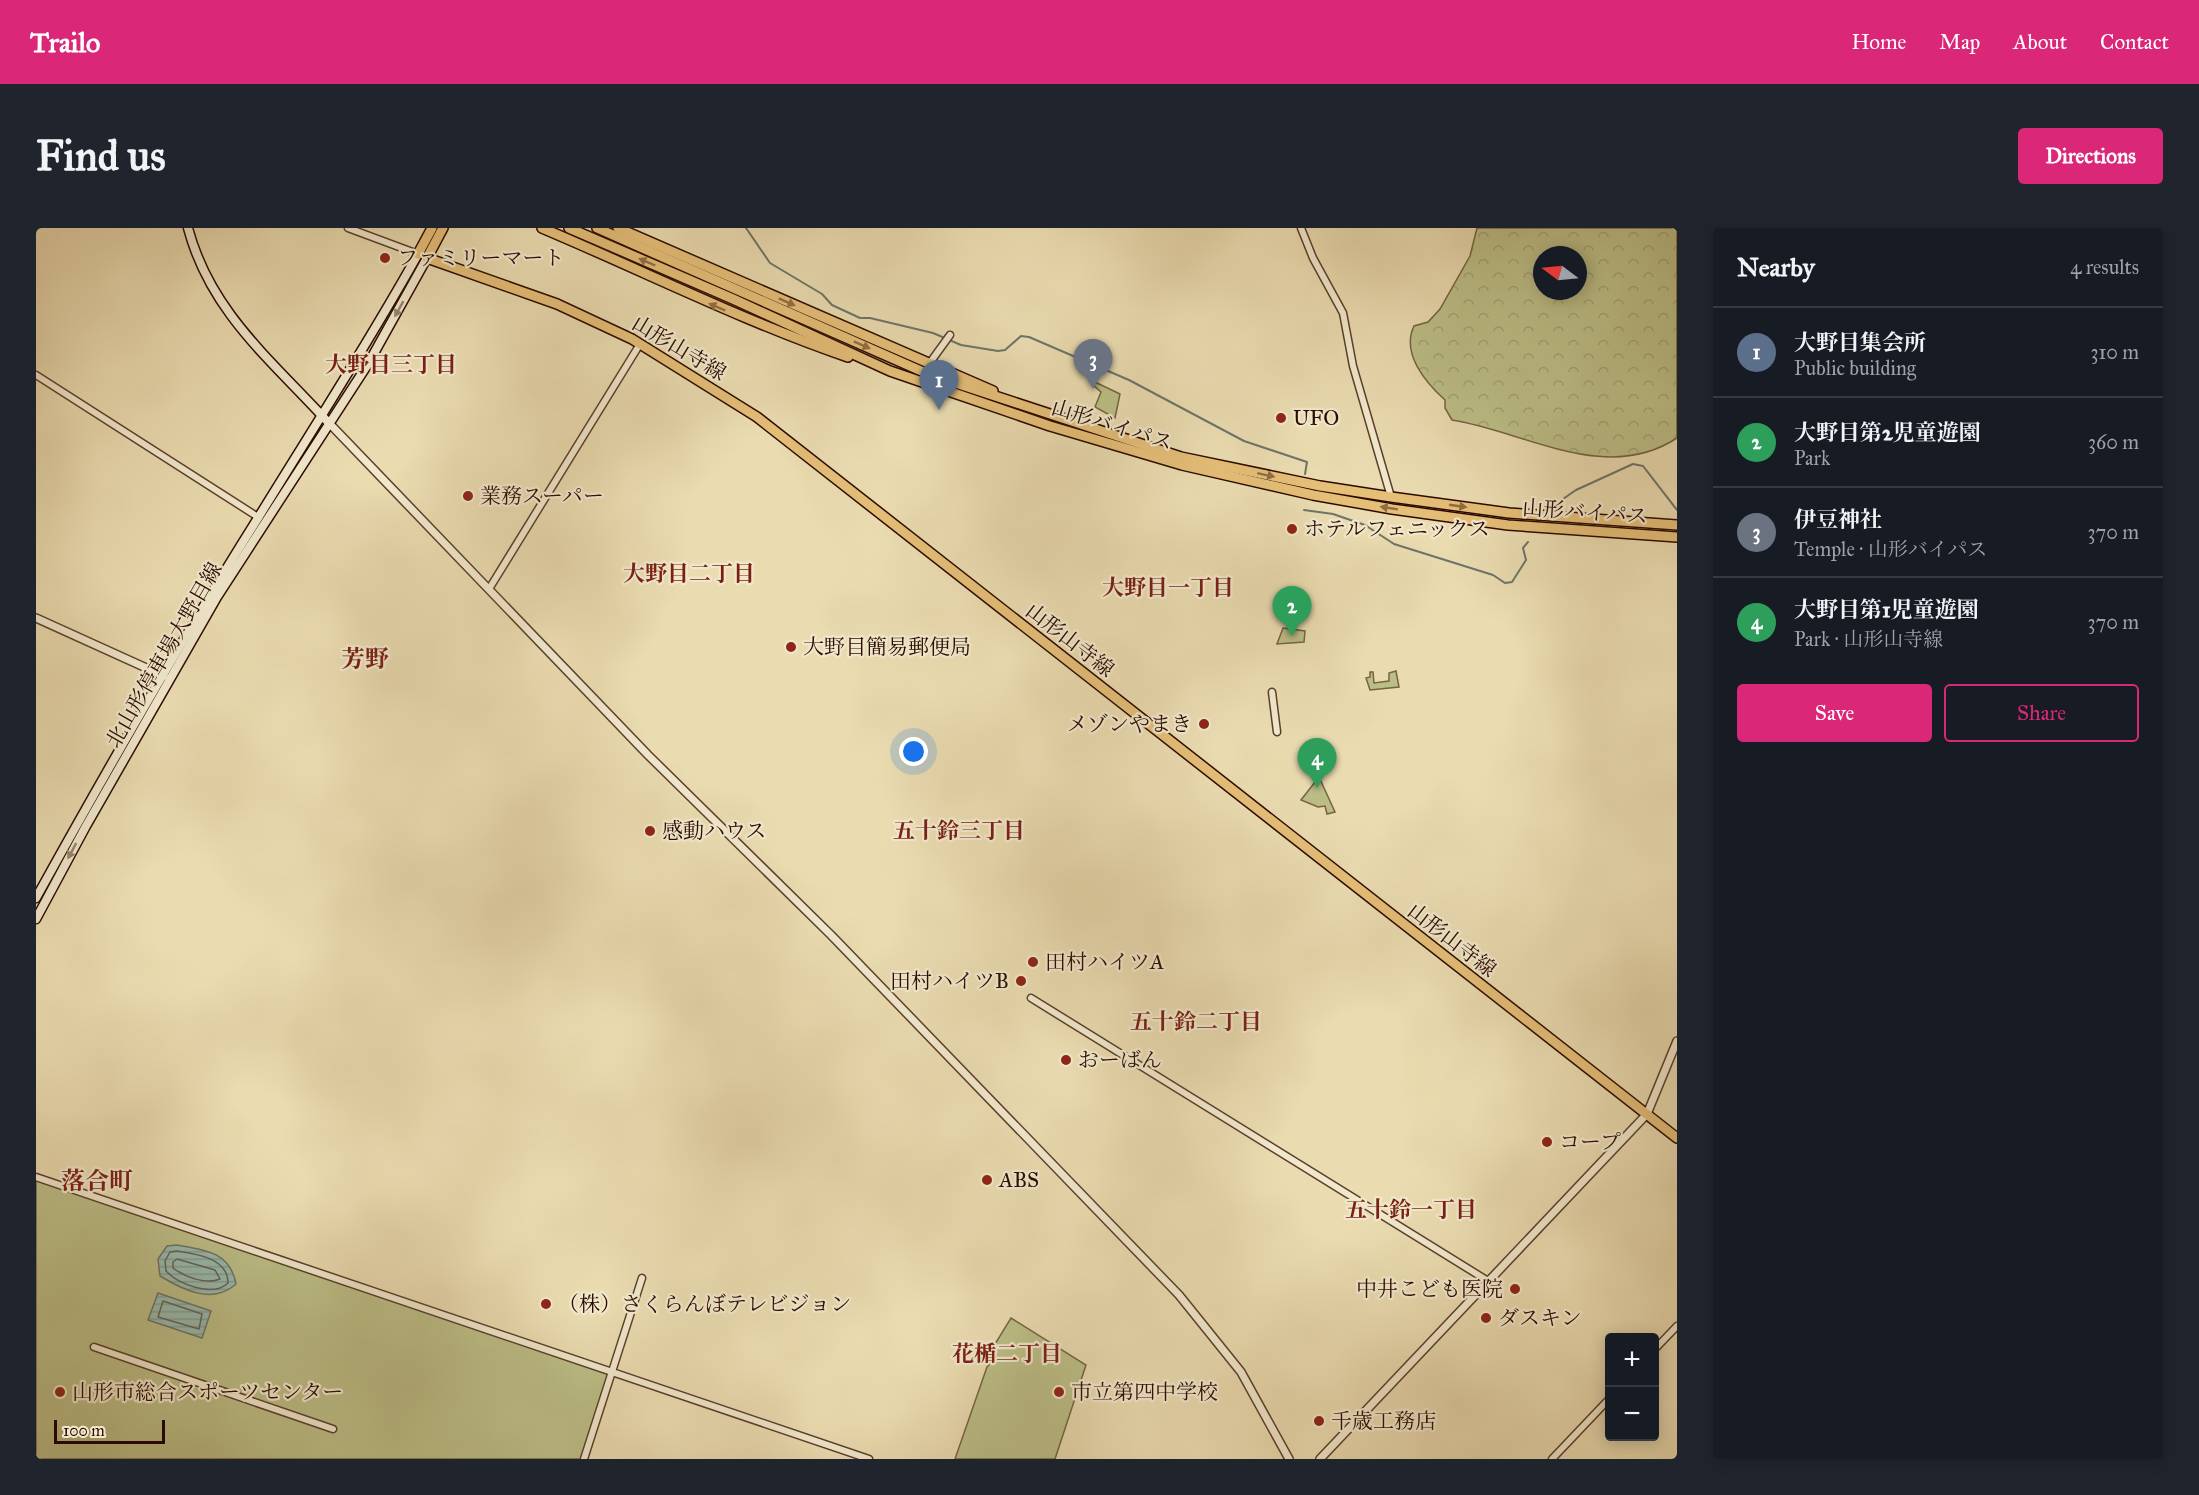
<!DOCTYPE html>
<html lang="en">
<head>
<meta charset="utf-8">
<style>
	body { margin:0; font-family:"IM FELL Great Primer","Noto Serif JP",serif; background:#20242c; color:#f1f3f6 }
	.controls { position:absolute; right:18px; bottom:18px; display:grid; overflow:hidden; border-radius:6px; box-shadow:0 3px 15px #0003 }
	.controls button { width:54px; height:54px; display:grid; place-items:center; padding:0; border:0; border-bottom:2px solid #363941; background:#171b24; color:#f1f3f6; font:30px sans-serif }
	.compass { position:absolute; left:1497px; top:18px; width:54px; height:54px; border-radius:50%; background:#171b24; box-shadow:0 3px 15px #0003; rotate:286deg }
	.scale { position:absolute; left:18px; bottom:15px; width:111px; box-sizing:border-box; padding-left:6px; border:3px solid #2b0b00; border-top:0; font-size:16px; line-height:21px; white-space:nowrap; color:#2b0b00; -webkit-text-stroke:4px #f1e8cc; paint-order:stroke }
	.you { position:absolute; left:878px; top:524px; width:21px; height:21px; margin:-15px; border:4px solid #fff; border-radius:50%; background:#1a73e8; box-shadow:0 0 0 9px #1a73e833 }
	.badge { display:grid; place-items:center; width:39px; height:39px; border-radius:50%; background:#db2777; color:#fff; font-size:20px; font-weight:700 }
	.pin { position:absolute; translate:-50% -50px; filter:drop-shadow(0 2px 3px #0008) }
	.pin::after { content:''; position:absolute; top:32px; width:21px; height:18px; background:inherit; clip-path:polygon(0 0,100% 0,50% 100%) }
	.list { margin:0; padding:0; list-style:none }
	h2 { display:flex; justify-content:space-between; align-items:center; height:78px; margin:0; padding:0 24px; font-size:26px }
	h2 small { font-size:20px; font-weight:400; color:#9ea1a6 }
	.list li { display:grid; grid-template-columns:39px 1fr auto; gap:18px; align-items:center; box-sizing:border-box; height:90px; padding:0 24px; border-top:2px solid #363941 }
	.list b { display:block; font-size:22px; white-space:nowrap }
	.list p { margin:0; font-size:20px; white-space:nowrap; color:#9ea1a6 }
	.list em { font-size:20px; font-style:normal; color:#9ea1a6 }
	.actions { display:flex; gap:12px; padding:18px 24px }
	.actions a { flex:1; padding:14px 0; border:2px solid #db2777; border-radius:6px; text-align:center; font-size:21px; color:#db2777 }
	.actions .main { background:#db2777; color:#fff }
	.map { position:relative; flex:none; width:1641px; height:1231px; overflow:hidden; border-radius:6px }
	header { display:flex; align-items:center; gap:36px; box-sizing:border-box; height:84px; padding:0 30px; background:#db2777; color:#fff }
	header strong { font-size:28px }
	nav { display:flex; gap:33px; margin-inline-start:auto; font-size:21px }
	.intro { display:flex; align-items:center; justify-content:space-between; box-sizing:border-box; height:144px; padding:0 36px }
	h1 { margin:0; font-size:42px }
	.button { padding:15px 27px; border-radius:6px; background:#db2777; color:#fff; font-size:21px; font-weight:700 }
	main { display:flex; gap:36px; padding:0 36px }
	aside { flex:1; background:#171b24; border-radius:6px; box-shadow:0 3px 15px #0003 }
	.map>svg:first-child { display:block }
</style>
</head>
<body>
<header>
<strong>Trailo</strong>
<nav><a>Home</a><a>Map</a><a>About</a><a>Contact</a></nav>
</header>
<div class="intro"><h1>Find us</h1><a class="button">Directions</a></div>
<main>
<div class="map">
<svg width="1641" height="1231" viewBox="0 0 1641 1231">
	<defs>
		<pattern id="forest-crowns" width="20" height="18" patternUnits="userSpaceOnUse" patternTransform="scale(1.5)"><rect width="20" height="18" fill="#bcbe87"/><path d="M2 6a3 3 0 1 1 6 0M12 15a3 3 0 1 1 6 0" fill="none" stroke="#a2a273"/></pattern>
		<pattern id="water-rules" width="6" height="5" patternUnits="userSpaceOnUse" patternTransform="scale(1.5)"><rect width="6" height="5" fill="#98bbaf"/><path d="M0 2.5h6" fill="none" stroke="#839f95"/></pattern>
	</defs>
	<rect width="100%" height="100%" fill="#eadbb0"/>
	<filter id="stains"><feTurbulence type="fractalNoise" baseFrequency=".00333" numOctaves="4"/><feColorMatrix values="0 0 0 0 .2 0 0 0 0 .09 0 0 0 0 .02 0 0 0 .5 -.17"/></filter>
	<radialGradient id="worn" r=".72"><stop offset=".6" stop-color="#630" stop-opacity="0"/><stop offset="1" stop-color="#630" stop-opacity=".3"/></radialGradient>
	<g fill="#bcbe87" stroke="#746444" stroke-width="1.5">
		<polygon points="1059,154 1084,166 1079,190 1059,179 1065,164 1057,157"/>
		<polygon points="1247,400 1269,403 1268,414 1241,416"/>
		<polygon points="1360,443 1363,459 1334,462 1330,450 1334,449 1334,444 1337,444 1338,455 1353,453 1353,445"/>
		<polygon points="1283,549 1299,584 1291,586 1289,578 1282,579 1265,572"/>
		<polygon points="0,949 576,1144 548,1231 0,1231"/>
		<polygon points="975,1090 1050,1137 1019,1231 919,1231 951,1139 956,1133 951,1129"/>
	</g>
	<path fill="url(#forest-crowns)" stroke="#746444" stroke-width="1.5" fill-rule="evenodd" d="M 1441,0 L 1641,0 L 1641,210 C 1570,257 1488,203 1416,192 L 1409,180 L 1409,172 C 1389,154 1365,125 1378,98 L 1392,94 L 1404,81 L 1434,28 ZM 1506,27 L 1542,27 L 1542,63 L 1506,63 Z"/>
	<g fill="url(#water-rules)" stroke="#6c7569" stroke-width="1.5">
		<path d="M 141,1017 C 170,1022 194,1024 200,1056 C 177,1077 147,1062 124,1048 L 122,1031 L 131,1018 Z"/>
		<polygon points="122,1065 175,1083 166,1110 112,1092"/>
	</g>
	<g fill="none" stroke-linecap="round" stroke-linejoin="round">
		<g stroke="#626358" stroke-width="1.5">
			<path d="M 141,1023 C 161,1026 192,1030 192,1055 C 177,1070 142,1056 130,1043 L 129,1033 L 134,1024 Z"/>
			<path d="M 141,1031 L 179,1042 L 184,1051 C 170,1057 149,1049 137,1040 L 137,1034 Z"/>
			<polygon points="127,1073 166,1086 163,1101 122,1089"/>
		</g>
		<g stroke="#6c7569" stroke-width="2">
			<polyline points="710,0 734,35 786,66 796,77 824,90 834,90 897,105 925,117 962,123 969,122 985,108 993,109 1093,152 1208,213 1271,234 1269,246"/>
			<polyline points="1268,282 1297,286 1329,297 1358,316 1457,347 1469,355 1476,354 1490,332 1487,320 1492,314"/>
			<polyline points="1511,282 1540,262 1597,236 1607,238 1641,282"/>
		</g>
		<defs>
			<g id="minor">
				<polyline points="312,0 382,26"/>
				<polyline points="1265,0 1277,30 1307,85 1317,138 1355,269"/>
				<polyline points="893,136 914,107"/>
				<polyline points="0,147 222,289"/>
				<polyline points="453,361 604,116"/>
				<polyline points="1236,464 1241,504"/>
				<polyline points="995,770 1452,1053"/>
				<polyline points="0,949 833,1231"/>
				<polyline points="58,1119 297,1201"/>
				<polyline points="1618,1122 1641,1098"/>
				<polyline points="548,1231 606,1050"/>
				<polyline points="1516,1231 1574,1170"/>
			</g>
			<g id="tertiary">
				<polyline points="293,195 612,527 795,707 1143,1067 1205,1144 1253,1231"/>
				<polyline points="0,390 128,448"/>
				<polyline points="1284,1231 1611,886 1641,813"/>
			</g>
			<g id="secondary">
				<path d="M 152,0 C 174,83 234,131 290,192"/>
				<path d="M 0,670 C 71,542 144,414 222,290 C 276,202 332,116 382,26"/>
				<polyline points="0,691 50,598 181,369 332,136 391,30"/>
			</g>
			<g id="primary">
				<polyline points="407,0 391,30 521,76 596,111 721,189 1641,910"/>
				<polyline points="382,26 396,0"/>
			</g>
			<g id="trunk">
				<path d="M 506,0 C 608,43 707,93 812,129"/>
				<polyline points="533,0 697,71 854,143 1014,198 1146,237 1277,267 1356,281 1472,297 1641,309"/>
				<polyline points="561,0 892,146 1145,229 1284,258 1355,269 1473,285 1641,297"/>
				<polyline points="582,0 957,163"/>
			</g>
		</defs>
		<use href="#minor" stroke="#5b3f2c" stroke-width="9"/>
		<use href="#tertiary" stroke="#5b3f2c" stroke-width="10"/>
		<use href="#secondary" stroke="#2b0b00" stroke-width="11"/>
		<use href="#primary" stroke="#2b0b00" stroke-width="12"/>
		<use href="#trunk" stroke="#2b0b00" stroke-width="12"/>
		<use href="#minor" stroke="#f1e8cc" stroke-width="6"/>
		<use href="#tertiary" stroke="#f1e8cc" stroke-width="7"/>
		<use href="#secondary" stroke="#f1e8cc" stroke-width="8"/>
		<use href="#primary" stroke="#e5be78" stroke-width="9"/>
		<use href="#trunk" stroke="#e5be78" stroke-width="9"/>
	</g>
	<defs><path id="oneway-solid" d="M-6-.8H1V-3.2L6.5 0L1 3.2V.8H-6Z" transform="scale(1.5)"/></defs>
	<g fill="#916d42">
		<use href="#oneway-solid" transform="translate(611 34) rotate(-157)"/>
		<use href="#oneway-solid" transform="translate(751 74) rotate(24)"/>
		<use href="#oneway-solid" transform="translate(681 79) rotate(-157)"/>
		<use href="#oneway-solid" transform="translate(826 117) rotate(24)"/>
		<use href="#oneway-solid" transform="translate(1230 247) rotate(12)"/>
		<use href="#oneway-solid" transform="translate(1422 278) rotate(8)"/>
		<use href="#oneway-solid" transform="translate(1353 280) rotate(-171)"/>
	</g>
	<g fill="#988570">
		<use href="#oneway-solid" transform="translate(363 81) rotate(119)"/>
		<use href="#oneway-solid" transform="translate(36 623) rotate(118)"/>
	</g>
	<g fill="#8f2418" stroke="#f1e8cc" stroke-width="2">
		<circle cx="349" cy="30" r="6"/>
		<circle cx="1245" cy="190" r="6"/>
		<circle cx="432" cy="268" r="6"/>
		<circle cx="1256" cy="301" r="6"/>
		<circle cx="755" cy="419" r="6"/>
		<circle cx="1168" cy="496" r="6"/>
		<circle cx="614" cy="603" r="6"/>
		<circle cx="997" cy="734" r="6"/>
		<circle cx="985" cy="753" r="6"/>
		<circle cx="1030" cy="832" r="6"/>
		<circle cx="1511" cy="914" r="6"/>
		<circle cx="951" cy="952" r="6"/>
		<circle cx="1479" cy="1061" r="6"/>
		<circle cx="510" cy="1076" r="6"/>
		<circle cx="1450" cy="1090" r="6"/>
		<circle cx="24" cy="1164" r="6"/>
		<circle cx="1023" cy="1164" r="6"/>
		<circle cx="1283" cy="1193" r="6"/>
	</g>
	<g text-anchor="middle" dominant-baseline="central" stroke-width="4.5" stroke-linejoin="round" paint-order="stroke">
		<g font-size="21" fill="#2b0b00" stroke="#f1e8cc" text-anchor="start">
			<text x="361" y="30">ファミリーマート</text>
			<text x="1257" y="190">UFO</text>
			<text x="444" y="268">業務スーパー</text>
			<text x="1268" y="301">ホテルフェニックス</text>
			<text x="767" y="419">大野目簡易郵便局</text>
			<text x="1156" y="496" text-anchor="end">メゾンやまき</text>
			<text x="626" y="603">感動ハウス</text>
			<text x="1009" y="734">田村ハイツA</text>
			<text x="973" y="753" text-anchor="end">田村ハイツB</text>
			<text x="1042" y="832">おーばん</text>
			<text x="1523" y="914">コープ</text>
			<text x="963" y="952">ABS</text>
			<text x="1467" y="1061" text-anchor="end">中井こども医院</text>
			<text x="522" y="1076">（株）さくらんぼテレビジョン</text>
			<text x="1462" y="1090">ダスキン</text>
			<text x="36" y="1164">山形市総合スポーツセンター</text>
			<text x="1035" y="1164">市立第四中学校</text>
			<text x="1295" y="1193">千歳工務店</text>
		</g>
		<g font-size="21" fill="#2b0b00" stroke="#f1e8cc">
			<text transform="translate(643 120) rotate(31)">山形山寺線</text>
			<text transform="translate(1076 197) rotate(17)">山形バイパス</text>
			<text transform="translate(1549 284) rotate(4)">山形バイパス</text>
			<text transform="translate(1034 412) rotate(38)">山形山寺線</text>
			<text transform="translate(128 427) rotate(-60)">北山形停車場大野目線</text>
			<text transform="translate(1416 712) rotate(38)">山形山寺線</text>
		</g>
		<g font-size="22" font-weight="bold" fill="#7a1f14" stroke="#f1e8cc">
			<text x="355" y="136">大野目三丁目</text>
			<text x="653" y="345">大野目二丁目</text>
			<text x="1132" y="359">大野目一丁目</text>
			<text x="923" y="602">五十鈴三丁目</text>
			<text x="1160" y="793">五十鈴二丁目</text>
			<text x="1375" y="981">五十鈴一丁目</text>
			<text x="971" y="1125">花楯二丁目</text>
		</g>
		<g font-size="24" font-weight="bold" fill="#7a1f14" stroke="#f1e8cc">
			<text x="329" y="431">芳野</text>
			<text x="61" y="953">落合町</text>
		</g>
	</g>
	<rect width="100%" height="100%" filter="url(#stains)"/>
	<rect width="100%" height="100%" fill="url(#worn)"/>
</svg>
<div class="controls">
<button>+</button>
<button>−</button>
</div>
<svg class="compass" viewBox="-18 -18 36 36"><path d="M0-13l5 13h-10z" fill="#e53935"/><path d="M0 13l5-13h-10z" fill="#9ea1a6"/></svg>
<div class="scale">100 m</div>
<div class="you"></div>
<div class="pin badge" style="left:903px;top:182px;background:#5c6f8a">1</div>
<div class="pin badge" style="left:1256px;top:408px;background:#2e9e5b">2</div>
<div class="pin badge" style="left:1057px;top:161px;background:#6b7280">3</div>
<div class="pin badge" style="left:1281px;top:560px;background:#2e9e5b">4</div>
</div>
<aside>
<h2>Nearby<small>4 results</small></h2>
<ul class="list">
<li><span class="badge" style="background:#5c6f8a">1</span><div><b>大野目集会所</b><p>Public building</p></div><em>310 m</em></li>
<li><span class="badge" style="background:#2e9e5b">2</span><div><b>大野目第2児童遊園</b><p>Park</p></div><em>360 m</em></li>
<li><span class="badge" style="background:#6b7280">3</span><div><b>伊豆神社</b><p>Temple · 山形バイパス</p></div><em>370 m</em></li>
<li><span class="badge" style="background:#2e9e5b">4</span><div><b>大野目第1児童遊園</b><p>Park · 山形山寺線</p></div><em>370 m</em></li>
</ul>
<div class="actions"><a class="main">Save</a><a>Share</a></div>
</aside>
</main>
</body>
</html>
